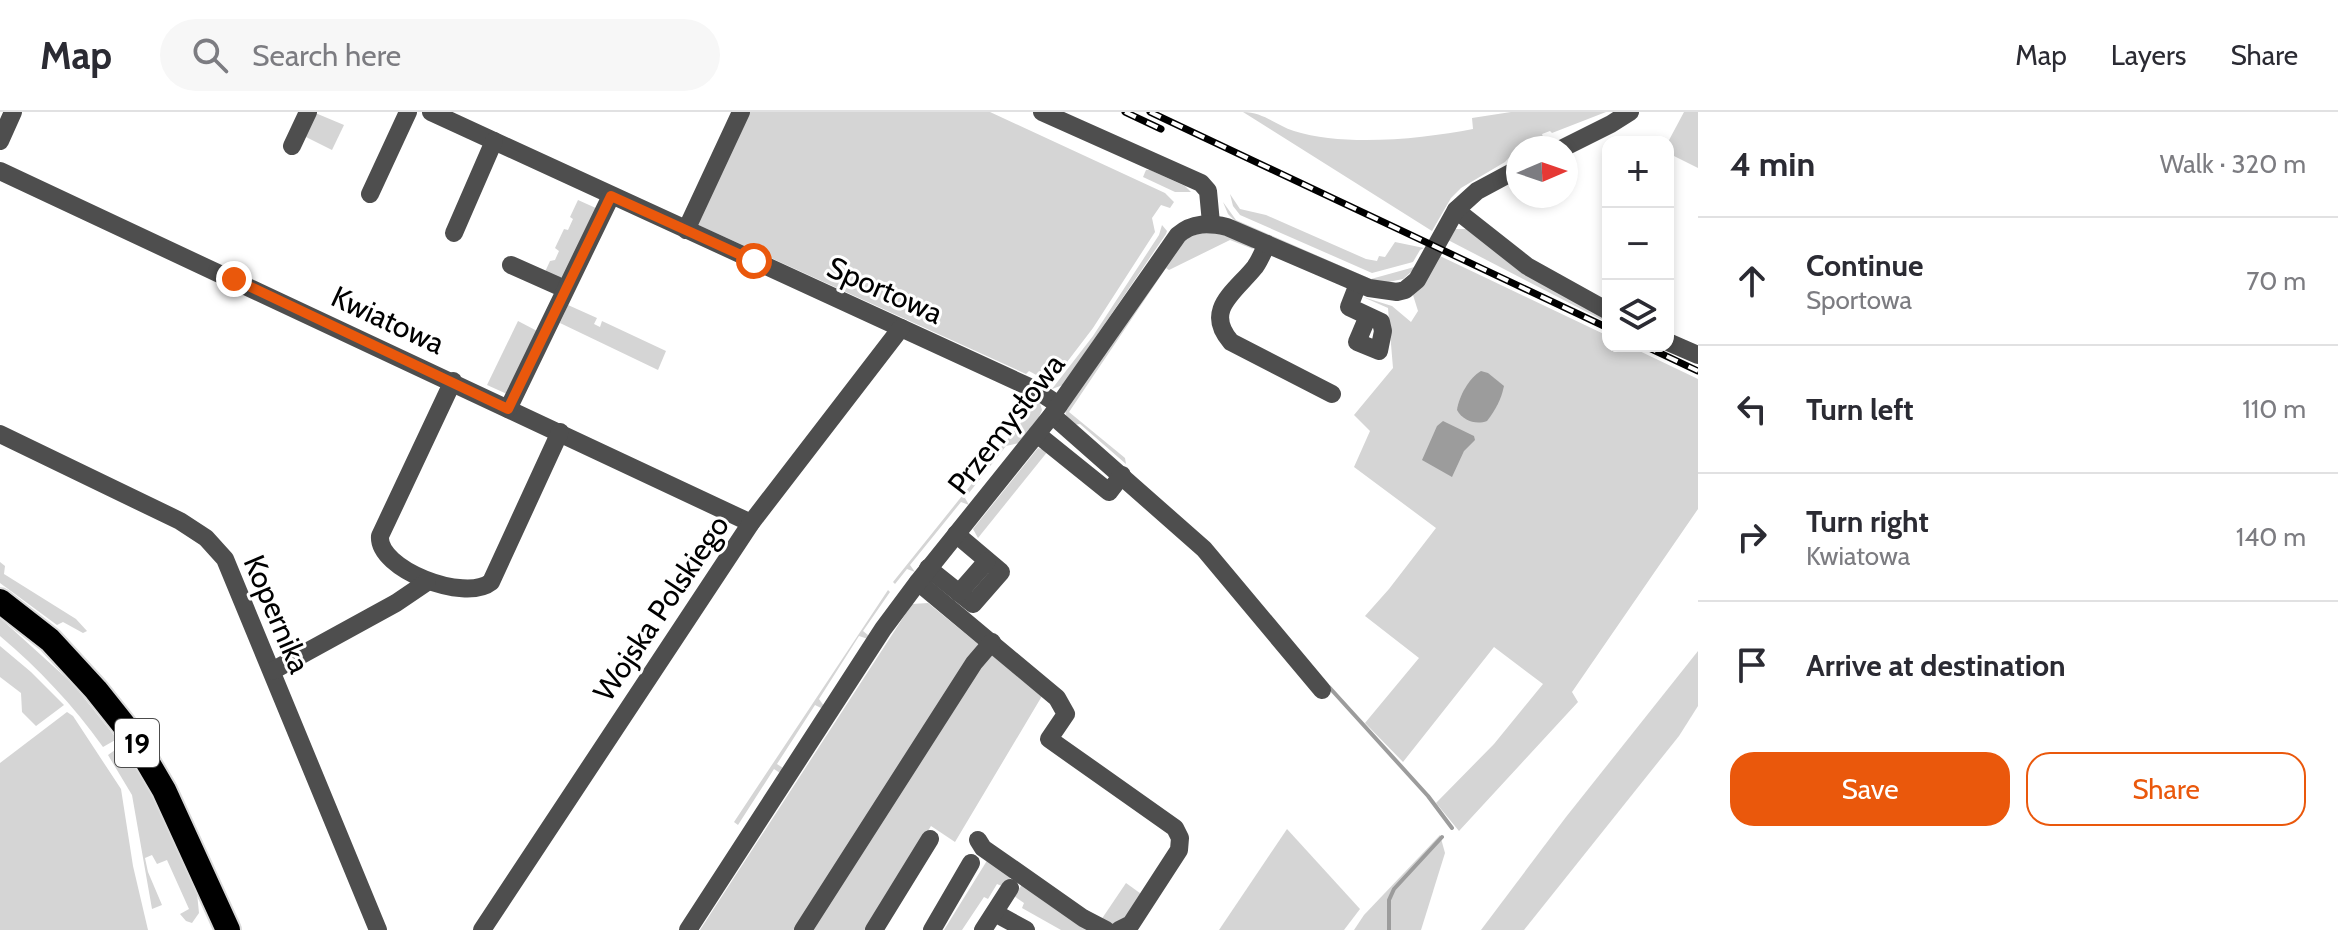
<!DOCTYPE html>
<html lang="en">
<head>
<meta charset="utf-8">
<style>
	body { margin:0; font-family:Cabin,sans-serif; background:#f7f7f7; color:#2b2b33 }
	.controls { position:absolute; right:24px; top:24px; display:grid; overflow:hidden; border-radius:16px; box-shadow:0 4px 12px #0003 }
	.controls button { width:72px; height:72px; display:grid; place-items:center; padding:0; border:0; border-bottom:2px solid #e1e1e2; background:#fff; color:#2b2b33; font:40px sans-serif }
	.compass { position:absolute; left:1506px; top:24px; width:72px; height:72px; border-radius:50%; background:#fff; box-shadow:0 4px 12px #0003; rotate:88deg }
	.stop { position:absolute; width:24px; height:24px; margin:-18px; border:6px solid #ea580c; border-radius:50%; background:#fff }
	.stop.end { background:#ea580c; border-color:#fff; box-shadow:0 2px 8px #0008 }
	.list { margin:0; padding:0; list-style:none }
	h2 { display:flex; justify-content:space-between; align-items:center; height:104px; margin:0; padding:0 32px; font-size:34px }
	h2 small { font-size:26px; font-weight:400; color:#7c7c81 }
	.list li { display:grid; grid-template-columns:52px 1fr auto; gap:24px; align-items:center; box-sizing:border-box; height:128px; padding:0 32px; border-top:2px solid #e1e1e2 }
	.list b { display:block; font-size:30px; white-space:nowrap }
	.list p { margin:0; font-size:26px; white-space:nowrap; color:#7c7c81 }
	.list em { font-size:26px; font-style:normal; color:#7c7c81 }
	.actions { display:flex; gap:16px; padding:24px 32px }
	.actions a { flex:1; padding:18px 0; border:2px solid #ea580c; border-radius:24px; text-align:center; font-size:28px; color:#ea580c }
	.actions .main { background:#ea580c; color:#fff }
	.icon { flex:none; width:44px; height:44px; fill:none; stroke:currentColor; stroke-width:2; stroke-linecap:round; stroke-linejoin:round }
	.map { position:relative; flex:none; width:1698px; height:818px; overflow:hidden }
	header { display:flex; align-items:center; gap:48px; box-sizing:border-box; height:112px; padding:0 40px; background:#fff; border-bottom:2px solid #e1e1e2 }
	header strong { font-size:38px }
	nav { display:flex; gap:44px; margin-inline-start:auto; font-size:28px }
	.search { width:560px; height:72px; background:#f7f7f7; display:flex; align-items:center; gap:20px; box-sizing:border-box; padding:0 28px; border-radius:44px; color:#7c7c81; font-size:30px }
	main { display:flex }
	aside { flex:1; background:#fff }
	.map>svg:first-child { display:block }
</style>
</head>
<body>
<header>
<strong>Map</strong>
<div class="search"><svg class="icon" aria-label="search" viewBox="0 0 24 24"><circle cx="10" cy="10" r="6"/><path d="M15 15l6 6"/></svg>Search here</div>
<nav><a>Map</a><a>Layers</a><a>Share</a></nav>
</header>
<main>
<div class="map">
<svg width="1698" height="818" viewBox="0 0 1698 818">
	<rect width="100%" height="100%" fill="#fff"/>
	<g fill="#d5d5d5">
		<polygon points="313,0 344,13 332,38 302,23"/>
		<polygon points="743,0 990,0 1165,81 1174,90 1170,96 1161,93 1152,106 1155,120 1093,216 1051,271 1029,259 1026,262 694,111"/>
		<path d="M 1243,0 C 1263,0 1276,13 1294,19 C 1345,35 1421,27 1473,17 L 1472,6 L 1511,0 L 1606,0 L 1552,21 L 1550,19 L 1542,22 L 1543,25 L 1518,36 L 1505,50 L 1461,76 L 1451,86 L 1432,119 Z"/>
		<polygon points="1684,0 1698,0 1698,56 1668,41 1668,30"/>
		<polygon points="1146,58 1150,58 1185,74 1191,80 1175,80 1143,65"/>
		<polygon points="1230,82 1240,97 1266,103 1366,147 1377,149 1379,144 1385,145 1395,130 1424,136 1420,138 1413,150 1372,161 1240,103 1233,94"/>
		<polygon points="578,88 598,97 562,165 556,166 544,162 550,149 555,148 559,139 555,136 564,117 568,118 573,107 570,105"/>
		<polygon points="1223,90 1236,108 1371,167 1418,154 1403,167 1379,172 1237,111 1228,102"/>
		<polygon points="1162,113 1167,119 1166,122 1063,273 1052,277 1093,224 1159,123"/>
		<polygon points="1455,117 1467,117 1608,204 1608,211 1448,128"/>
		<polygon points="1210,120 1226,123 1252,135 1253,137 1230,128 1169,158 1166,156 1069,300 1125,346 1126,352 1080,312 1073,313 1067,306 1065,299 1181,129 1200,121"/>
		<polygon points="1440,144 1608,224 1608,234 1629,234 1698,267 1698,397 1572,580 1578,590 1459,719 1436,691 1494,632 1543,572 1494,535 1403,650 1365,611 1419,546 1365,504 1389,477 1436,416 1354,355 1370,319 1354,303 1393,256 1388,196 1363,185 1392,194 1411,210 1418,199 1413,183"/>
		<polygon points="568,193 597,206 594,212 600,215 602,209 666,239 658,258 560,211"/>
		<polygon points="518,209 539,220 507,282 487,273"/>
		<polygon points="1039,288 1042,298 1039,305 1019,331 1006,334 965,386 969,393 961,390 910,453 915,460 907,457 895,472 893,470"/>
		<polygon points="1038,336 1048,339 978,426 973,417"/>
		<polygon points="0,450 5,454 4,462 76,507 87,519 83,521 63,510 57,513 0,471"/>
		<polygon points="888,478 890,480 863,519 868,523 868,527 859,524 819,587 824,594 821,596 815,593 777,652 783,656 780,661 774,657 738,713 734,710"/>
		<polygon points="928,491 1042,584 955,730 931,714 867,818 700,818 912,492"/>
		<path d="M 0,506 L 73,572 L 117,627 L 103,635 C 73,593 39,557 0,524 Z"/>
		<polygon points="0,534 31,560 64,593 36,614 22,600 21,581 0,565"/>
		<polygon points="1698,539 1698,594 1679,624 1524,818 1481,818 1566,705"/>
		<polygon points="67,600 73,604 121,677 133,754 148,818 0,818 0,651"/>
		<polygon points="122,633 158,693 197,781 199,801 192,811 186,809 180,802 189,797 167,748 157,752 152,743 145,746 148,760 162,793 152,797 132,683 108,643"/>
		<polygon points="1287,717 1360,797 1344,818 1219,818"/>
		<polygon points="1440,723 1445,741 1421,818 1354,818 1364,803"/>
		<polygon points="988,747 1012,764 1004,775 997,772 988,787 984,785 962,818 944,818"/>
		<polygon points="1023,771 1091,818 1061,818 1022,796 1024,791 1014,784"/>
		<polygon points="1126,771 1144,784 1120,813 1099,811"/>
	</g>
	<g fill="#9c9c9c">
		<path d="M 1481,259 L 1488,261 L 1504,274 C 1501,288 1496,297 1487,309 C 1476,313 1463,309 1457,298 C 1459,284 1469,266 1481,259 Z"/>
		<polygon points="1443,309 1474,324 1475,328 1464,339 1452,365 1422,348 1437,314"/>
	</g>
	<g fill="none" stroke-linecap="round" stroke-linejoin="round">
		<g stroke="#9c9c9c" stroke-width="4">
			<polyline points="1329,575 1428,684 1452,716"/>
			<polyline points="1389,818 1389,788 1394,777 1442,725"/>
		</g>
		<defs>
			<polyline id="highway" points="0,489 50,528 96,578 131,622 164,678 228,818"/>
		</defs>
		<use href="#highway" stroke="#dbdbdb" stroke-width="28"/>
		<g stroke="#4e4e4e" stroke-width="18">
			<polyline points="431,0 1036,278 1059,293"/>
			<polyline points="1042,0 1201,71 1208,79 1211,111"/>
			<polyline points="0,29 13,0"/>
			<polyline points="292,34 308,0"/>
			<polyline points="1563,36 1611,12 1630,0"/>
			<polyline points="0,59 751,411"/>
			<polyline points="370,82 408,0"/>
			<polyline points="1456,98 1527,154 1608,199"/>
			<polyline points="686,118 741,0"/>
			<polyline points="454,121 494,29"/>
			<path d="M 1267,132 C 1263,140 1260,148 1255,155 C 1235,180 1203,198 1231,230 L 1332,282"/>
			<polyline points="511,153 565,177"/>
			<polyline points="1358,172 1349,195 1381,210 1383,219 1379,239 1357,230 1368,204"/>
			<polyline points="1668,230 1698,243"/>
			<path d="M 453,269 L 380,424 C 377,457 465,491 491,470 L 560,320"/>
			<polyline points="508,297 611,84"/>
			<polyline points="1052,303 1204,437 1322,578"/>
			<polyline points="0,322 180,409 206,426 225,447 378,818"/>
			<polyline points="1037,322 1109,380 1122,363"/>
			<polyline points="928,456 973,492 1001,460 956,422"/>
			<polyline points="918,470 1057,586 1066,602 1049,627 1175,716 1180,726 1179,738 1131,812 1119,818"/>
			<polyline points="959,481 987,449"/>
			<polyline points="272,559 396,491 427,470"/>
			<polyline points="978,728 983,736 1083,806 1106,818"/>
			<polyline points="995,801 1026,818"/>
			<polyline points="482,818 751,411 901,216"/>
			<path d="M 688,818 L 883,517 L 918,470 L 1052,303 L 1178,123 C 1193,110 1209,111 1227,115 L 1369,176 L 1397,180 L 1405,178 L 1417,168 L 1456,98 L 1477,79 L 1518,57"/>
			<polyline points="803,818 974,551 992,530"/>
			<polyline points="874,818 930,727"/>
			<polyline points="932,818 971,751"/>
			<polyline points="983,818 1010,776"/>
		</g>
		<use href="#highway" stroke="#000" stroke-width="24"/>
		<defs>
			<g id="rail">
				<polyline points="1125,0 1161,17"/>
				<polyline points="1150,0 1608,216"/>
				<polyline points="1645,234 1698,259"/>
			</g>
		</defs>
		<use href="#rail" stroke="#000" stroke-width="7"/>
		<use href="#rail" stroke="#fff" stroke-width="4" stroke-dasharray="12" stroke-linecap="butt"/>
	</g>
	<g fill="none" stroke-linecap="round" stroke-linejoin="round">
		<polyline stroke="#ea580c" stroke-width="10" points="234,167 508,297 611,84 754,149"/>
	</g>
	<g text-anchor="middle" dominant-baseline="central" stroke-width="6" stroke-linejoin="round" paint-order="stroke">
		<rect fill="#fff" stroke="#4c4c4c" stroke-width="2" x="115" y="607" width="44" height="48" rx="6"/>
		<g font-size="28" font-weight="bold" fill="#000">
			<text x="137" y="631">19</text>
		</g>
		<g font-size="30" fill="#000" stroke="#fff">
			<text transform="translate(885 178) rotate(24)">Sportowa</text>
			<text transform="translate(388 208) rotate(25)">Kwiatowa</text>
			<text transform="translate(1006 312) rotate(-52)">Przemysłowa</text>
			<text transform="translate(661 496) rotate(-56)">Wojska Polskiego</text>
			<text transform="translate(277 502) rotate(67)">Kopernika</text>
		</g>
	</g>
</svg>
<div class="controls">
<button>+</button>
<button>−</button>
<button><svg class="icon" aria-label="layers" viewBox="0 0 24 24"><path d="M12 4l9 5-9 5-9-5zM3 14l9 5 9-5"/></svg></button>
</div>
<svg class="compass" viewBox="-18 -18 36 36"><path d="M0-13l5 13h-10z" fill="#e53935"/><path d="M0 13l5-13h-10z" fill="#7c7c81"/></svg>
<div class="stop" style="left:754px;top:149px"></div>
<div class="stop end" style="left:234px;top:167px"></div>
</div>
<aside>
<h2>4 min<small>Walk · 320 m</small></h2>
<ul class="list">
<li><svg class="icon" aria-label="ahead" viewBox="0 0 24 24"><path d="M12 20V5M6 11l6-6 6 6"/></svg><div><b>Continue</b><p>Sportowa</p></div><em>70 m</em></li>
<li><svg class="icon" aria-label="left" viewBox="0 0 24 24"><path d="M17 20v-9H6M10 6l-5 5 5 5"/></svg><div><b>Turn left</b></div><em>110 m</em></li>
<li><svg class="icon" aria-label="right" viewBox="0 0 24 24"><path d="M7 20v-9h11M14 6l5 5-5 5"/></svg><div><b>Turn right</b><p>Kwiatowa</p></div><em>140 m</em></li>
<li><svg class="icon" aria-label="arrive" viewBox="0 0 24 24"><path d="M6 21V4h12l-3 4 3 4H6"/></svg><div><b>Arrive at destination</b></div></li>
</ul>
<div class="actions"><a class="main">Save</a><a>Share</a></div>
</aside>
</main>
</body>
</html>
